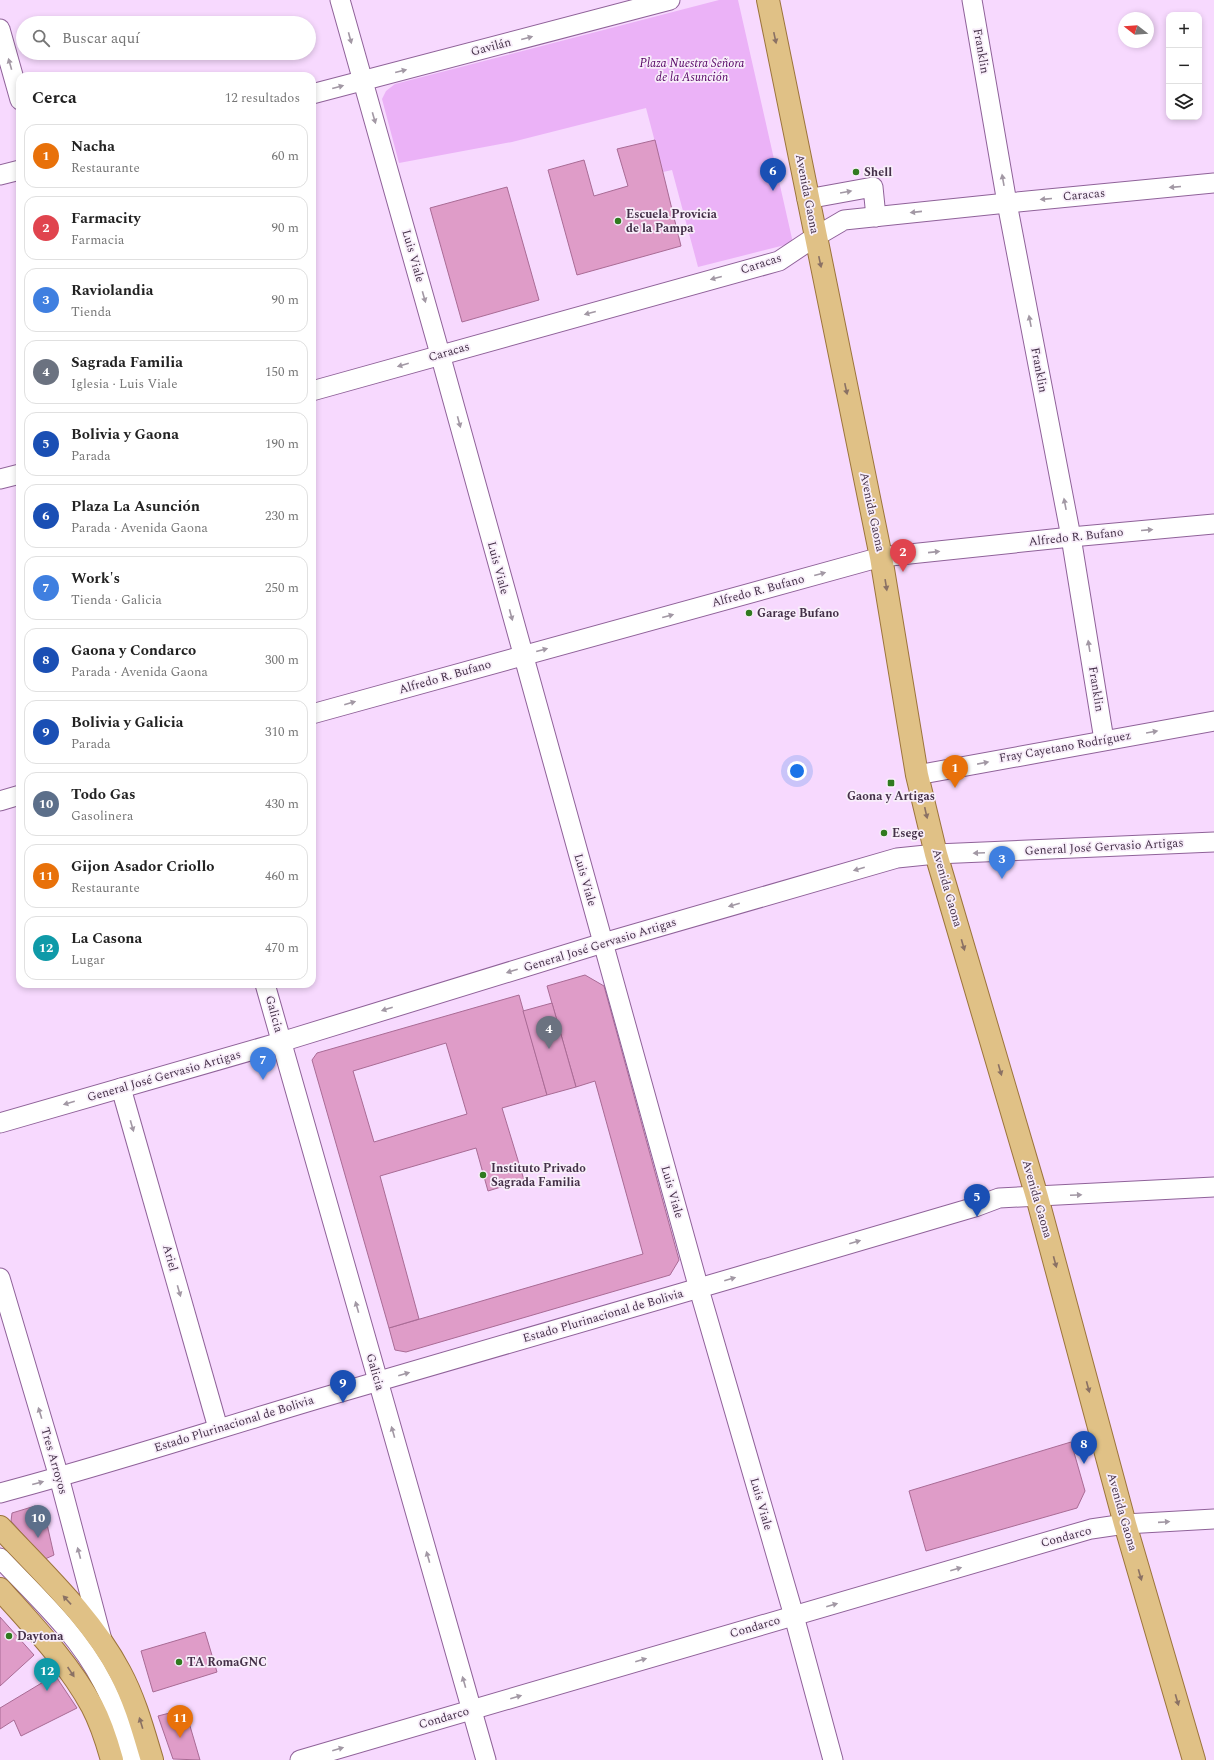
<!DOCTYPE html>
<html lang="es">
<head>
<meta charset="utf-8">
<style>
	body { margin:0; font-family:Spectral,serif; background:#f6f6f6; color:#222 }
	.controls { position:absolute; right:12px; top:12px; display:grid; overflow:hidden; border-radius:8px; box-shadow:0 2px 6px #0003 }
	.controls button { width:36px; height:36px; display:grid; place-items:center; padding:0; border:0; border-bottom:1px solid #e0e0e0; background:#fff; color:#222; font:20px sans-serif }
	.compass { position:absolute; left:1118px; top:12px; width:36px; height:36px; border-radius:50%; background:#fff; box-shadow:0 2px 6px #0003; rotate:287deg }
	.you { position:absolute; left:797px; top:771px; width:14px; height:14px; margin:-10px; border:3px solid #fff; border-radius:50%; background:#1a73e8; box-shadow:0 0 0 6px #1a73e833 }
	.badge { display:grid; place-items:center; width:26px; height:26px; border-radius:50%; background:#307a1f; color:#fff; font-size:13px; font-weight:700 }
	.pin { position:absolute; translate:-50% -33px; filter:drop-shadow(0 1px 2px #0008) }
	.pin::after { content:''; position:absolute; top:21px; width:14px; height:12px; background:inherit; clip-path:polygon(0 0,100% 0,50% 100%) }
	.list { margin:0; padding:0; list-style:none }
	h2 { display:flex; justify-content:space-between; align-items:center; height:52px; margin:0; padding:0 16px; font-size:17px }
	h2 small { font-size:13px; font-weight:400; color:#767676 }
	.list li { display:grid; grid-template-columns:26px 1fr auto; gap:12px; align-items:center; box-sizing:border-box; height:64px; margin:0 8px 8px; padding:0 8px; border:1px solid #e0e0e0; border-radius:12px }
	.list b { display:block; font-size:15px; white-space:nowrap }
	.list p { margin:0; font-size:13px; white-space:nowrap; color:#767676 }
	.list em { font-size:13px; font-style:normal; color:#767676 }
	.icon { flex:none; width:22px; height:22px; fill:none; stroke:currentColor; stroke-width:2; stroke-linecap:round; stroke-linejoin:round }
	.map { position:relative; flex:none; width:1214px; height:1760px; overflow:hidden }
	.search { position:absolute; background:#fff; box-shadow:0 2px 6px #0003; left:16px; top:16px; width:300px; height:44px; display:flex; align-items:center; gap:10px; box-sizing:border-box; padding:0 14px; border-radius:22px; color:#767676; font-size:15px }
	.panel { position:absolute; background:#fff; box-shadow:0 2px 6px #0003; left:16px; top:72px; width:300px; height:916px; border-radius:12px }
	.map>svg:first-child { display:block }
</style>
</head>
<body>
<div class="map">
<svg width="1214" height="1760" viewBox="0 0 1214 1760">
	<rect width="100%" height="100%" fill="#f7d9fe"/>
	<polygon fill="#ebb2f7" points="719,0 738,0 793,243 698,267 672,170 663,172 646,108 512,142 399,163 382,99 386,91 395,84"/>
	<g fill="#df9cc8" stroke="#a96b95" fill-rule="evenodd">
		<polygon points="655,140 681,246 577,275 548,170 584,160 594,196 628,186 617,149"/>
		<polygon points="507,187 539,300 462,322 430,208"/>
		<polygon points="585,975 604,986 679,1260 670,1275 406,1352 395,1350 389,1328 643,1254 595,1081 576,1087 547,986"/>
		<path d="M 519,995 L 547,1095 L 502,1108 L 524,1180 L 488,1191 L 476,1148 L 380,1176 L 419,1319 L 389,1328 L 312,1060 L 317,1053 ZM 446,1043 L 467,1114 L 374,1142 L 353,1071 Z"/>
		<polygon points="552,1003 576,1087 547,1095 523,1011"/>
		<polygon points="1071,1442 1085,1491 1077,1508 926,1551 909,1491"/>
		<polygon points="35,1506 44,1511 54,1555 45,1559 11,1521 12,1513"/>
		<polygon points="0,1617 34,1655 0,1686"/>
		<polygon points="205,1632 217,1672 153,1692 141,1651"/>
		<polygon points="55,1675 77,1708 21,1736 14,1720 0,1729 0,1708"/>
		<polygon points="185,1709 200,1760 173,1759 158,1716"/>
	</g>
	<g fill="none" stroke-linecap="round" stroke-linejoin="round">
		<defs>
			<g id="minor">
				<polyline points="340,0 440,354 699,1289 794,1616 833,1760"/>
				<polyline points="972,0 1007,203 1071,537 1104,740"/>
				<polyline points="0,29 20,100"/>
				<polyline points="312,94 670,0"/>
				<polyline points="0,175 20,170"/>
				<polyline points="807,199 873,187 876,217"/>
				<polyline points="312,391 779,261 815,237 844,220 1007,203 1214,183"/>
				<polyline points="0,479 20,474"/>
				<polyline points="312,714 881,557 1071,537 1214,524"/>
				<polyline points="917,775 1214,721"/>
				<polyline points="0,801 20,795"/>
				<polyline points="265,984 486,1760"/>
				<polyline points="121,1088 218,1428"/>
				<polyline points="0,1123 281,1042 603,943 897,858 936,854 1214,842"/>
				<polyline points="0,1278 59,1477 102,1640"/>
				<path d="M 0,1493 C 114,1463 225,1426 338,1393 C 550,1331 763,1270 975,1207 L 999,1198 L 1214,1187"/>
				<path d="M 0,1558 C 37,1597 78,1634 103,1683 C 116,1707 124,1734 132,1760"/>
				<polyline points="300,1760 1091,1529 1125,1524 1214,1519"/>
			</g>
			<g id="major">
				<polyline points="768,0 881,557 917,775 936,854 1037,1197 1125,1524 1194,1760"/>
				<path d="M 0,1527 C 42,1572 91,1617 120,1672 C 135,1700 143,1730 152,1760"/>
				<path d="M 0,1589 C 33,1626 68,1662 92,1706 C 101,1723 107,1742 112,1760"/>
			</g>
		</defs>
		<use href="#minor" stroke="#8f6299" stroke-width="21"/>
		<use href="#major" stroke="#9c743c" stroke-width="24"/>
		<use href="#minor" stroke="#fff" stroke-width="19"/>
		<use href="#major" stroke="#e0c186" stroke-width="22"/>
	</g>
	<defs><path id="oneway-solid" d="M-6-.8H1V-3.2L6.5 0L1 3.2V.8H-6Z"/></defs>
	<g fill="#a298a4">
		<use href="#oneway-solid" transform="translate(350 38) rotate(75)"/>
		<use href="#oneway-solid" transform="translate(527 38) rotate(-15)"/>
		<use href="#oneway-solid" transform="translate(10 64) rotate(-106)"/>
		<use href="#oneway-solid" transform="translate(401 71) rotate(-14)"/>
		<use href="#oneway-solid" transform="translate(338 87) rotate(-15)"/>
		<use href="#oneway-solid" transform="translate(374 118) rotate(74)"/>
		<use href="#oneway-solid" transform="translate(1003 180) rotate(-100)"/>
		<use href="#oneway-solid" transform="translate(1175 187) rotate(175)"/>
		<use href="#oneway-solid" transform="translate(846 192) rotate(-10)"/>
		<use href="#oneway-solid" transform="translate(1046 199) rotate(175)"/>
		<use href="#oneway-solid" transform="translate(916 212) rotate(174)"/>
		<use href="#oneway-solid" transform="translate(716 278) rotate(165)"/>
		<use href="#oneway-solid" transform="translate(424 297) rotate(74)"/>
		<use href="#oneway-solid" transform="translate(590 313) rotate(165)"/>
		<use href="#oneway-solid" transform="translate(1030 321) rotate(-101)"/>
		<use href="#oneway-solid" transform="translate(403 365) rotate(164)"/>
		<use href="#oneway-solid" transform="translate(459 422) rotate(75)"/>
		<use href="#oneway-solid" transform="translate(1065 504) rotate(-101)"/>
		<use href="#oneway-solid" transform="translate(1147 530) rotate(-5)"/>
		<use href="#oneway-solid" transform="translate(934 552) rotate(-6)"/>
		<use href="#oneway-solid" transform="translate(820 574) rotate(-15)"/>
		<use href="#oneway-solid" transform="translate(511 615) rotate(75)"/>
		<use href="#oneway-solid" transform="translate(668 616) rotate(-15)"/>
		<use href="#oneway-solid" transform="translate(1089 646) rotate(-99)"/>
		<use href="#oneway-solid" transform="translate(542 650) rotate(-15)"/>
		<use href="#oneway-solid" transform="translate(350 703) rotate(-16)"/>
		<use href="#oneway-solid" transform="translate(1152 732) rotate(-10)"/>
		<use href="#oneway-solid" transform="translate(983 763) rotate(-11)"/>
		<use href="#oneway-solid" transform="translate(979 853) rotate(178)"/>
		<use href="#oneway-solid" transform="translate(859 869) rotate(164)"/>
		<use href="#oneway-solid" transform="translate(734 905) rotate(164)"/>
		<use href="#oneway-solid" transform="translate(512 971) rotate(163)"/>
		<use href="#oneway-solid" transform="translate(387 1009) rotate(163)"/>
		<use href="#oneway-solid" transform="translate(69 1103) rotate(164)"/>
		<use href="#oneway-solid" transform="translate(132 1126) rotate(74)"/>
		<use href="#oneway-solid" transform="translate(1076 1195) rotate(-3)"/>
		<use href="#oneway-solid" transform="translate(855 1242) rotate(-16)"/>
		<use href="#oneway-solid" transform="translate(730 1279) rotate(-16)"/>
		<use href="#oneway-solid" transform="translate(179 1291) rotate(74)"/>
		<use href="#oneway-solid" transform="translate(357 1307) rotate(-106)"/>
		<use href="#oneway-solid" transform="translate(404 1374) rotate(-16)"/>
		<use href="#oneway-solid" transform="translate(40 1413) rotate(-107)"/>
		<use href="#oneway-solid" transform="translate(393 1432) rotate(-106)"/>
		<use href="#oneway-solid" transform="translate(38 1483) rotate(-15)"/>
		<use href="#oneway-solid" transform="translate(1164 1522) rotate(-4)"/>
		<use href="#oneway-solid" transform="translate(79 1553) rotate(-105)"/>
		<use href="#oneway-solid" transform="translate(428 1557) rotate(-106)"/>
		<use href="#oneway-solid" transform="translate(956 1569) rotate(-16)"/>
		<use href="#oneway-solid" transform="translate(832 1605) rotate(-16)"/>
		<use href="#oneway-solid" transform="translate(641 1660) rotate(-16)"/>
		<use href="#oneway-solid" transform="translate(464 1682) rotate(-106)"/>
		<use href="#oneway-solid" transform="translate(516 1697) rotate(-16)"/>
		<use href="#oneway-solid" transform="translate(338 1749) rotate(-16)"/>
	</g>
	<g fill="#8a7164">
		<use href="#oneway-solid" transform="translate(775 38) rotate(78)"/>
		<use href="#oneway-solid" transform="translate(820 262) rotate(78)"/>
		<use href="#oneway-solid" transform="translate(846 389) rotate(78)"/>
		<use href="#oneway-solid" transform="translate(886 585) rotate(81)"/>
		<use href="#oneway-solid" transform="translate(926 813) rotate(77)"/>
		<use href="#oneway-solid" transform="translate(963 945) rotate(74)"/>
		<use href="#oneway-solid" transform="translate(1000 1070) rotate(74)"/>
		<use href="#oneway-solid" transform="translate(1055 1262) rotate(75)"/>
		<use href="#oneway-solid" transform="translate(1088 1387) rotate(75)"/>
		<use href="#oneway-solid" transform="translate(1140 1575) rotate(74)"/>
		<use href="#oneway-solid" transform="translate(67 1600) rotate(-133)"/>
		<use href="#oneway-solid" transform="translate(71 1672) rotate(56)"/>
		<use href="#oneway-solid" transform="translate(1177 1700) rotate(74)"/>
		<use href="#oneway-solid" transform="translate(141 1723) rotate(-107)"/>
	</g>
	<g fill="#307a1f" stroke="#f8eefa" stroke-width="1.5">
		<circle cx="856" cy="172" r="4"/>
		<circle cx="618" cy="221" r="4"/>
		<circle cx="749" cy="613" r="4"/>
		<rect x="887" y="779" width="8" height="8" rx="2"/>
		<circle cx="884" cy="833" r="4"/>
		<circle cx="483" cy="1175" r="4"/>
		<circle cx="9" cy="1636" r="4"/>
		<circle cx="179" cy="1662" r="4"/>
	</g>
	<g text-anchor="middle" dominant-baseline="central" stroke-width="3.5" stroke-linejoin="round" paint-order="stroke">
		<g font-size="12" fill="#443048" stroke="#f8eefa">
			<text transform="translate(491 47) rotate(-15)">Gavilán</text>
			<text transform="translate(981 51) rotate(80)">Franklin</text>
			<text transform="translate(807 194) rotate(79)">Avenida Gaona</text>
			<text transform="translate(1084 195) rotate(-5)">Caracas</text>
			<text transform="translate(413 256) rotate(74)">Luis Viale</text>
			<text transform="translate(761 264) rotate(-18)">Caracas</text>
			<text transform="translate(449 352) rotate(-16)">Caracas</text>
			<text transform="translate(1039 370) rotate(79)">Franklin</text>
			<text transform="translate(872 512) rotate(78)">Avenida Gaona</text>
			<text transform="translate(1076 537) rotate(-6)">Alfredo R. Bufano</text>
			<text transform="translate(498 568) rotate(75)">Luis Viale</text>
			<text transform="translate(758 591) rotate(-15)">Alfredo R. Bufano</text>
			<text transform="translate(445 677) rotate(-16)">Alfredo R. Bufano</text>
			<text transform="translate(1096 689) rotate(81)">Franklin</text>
			<text transform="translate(1065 747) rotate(-10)">Fray Cayetano Rodríguez</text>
			<text transform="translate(1104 847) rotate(-3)">General José Gervasio Artigas</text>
			<text transform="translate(585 880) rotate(74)">Luis Viale</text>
			<text transform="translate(947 888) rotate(74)">Avenida Gaona</text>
			<text transform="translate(600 945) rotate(-17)">General José Gervasio Artigas</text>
			<text transform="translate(274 1014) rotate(75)">Galicia</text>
			<text transform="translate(164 1076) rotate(-16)">General José Gervasio Artigas</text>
			<text transform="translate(672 1192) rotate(74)">Luis Viale</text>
			<text transform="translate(1037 1199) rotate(74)">Avenida Gaona</text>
			<text transform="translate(170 1258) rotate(74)">Ariel</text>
			<text transform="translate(603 1316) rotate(-16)">Estado Plurinacional de Bolivia</text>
			<text transform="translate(375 1372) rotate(74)">Galicia</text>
			<text transform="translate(234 1424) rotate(-17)">Estado Plurinacional de Bolivia</text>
			<text transform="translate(54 1461) rotate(74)">Tres Arroyos</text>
			<text transform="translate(761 1504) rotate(74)">Luis Viale</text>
			<text transform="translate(1122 1512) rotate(74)">Avenida Gaona</text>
			<text transform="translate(1066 1537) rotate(-15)">Condarco</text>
			<text transform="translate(755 1627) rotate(-16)">Condarco</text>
			<text transform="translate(444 1718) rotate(-16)">Condarco</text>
		</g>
		<g font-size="12" font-style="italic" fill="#530062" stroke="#f8eefa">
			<text x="692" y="63">Plaza Nuestra Señora<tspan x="692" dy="14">de la Asunción</tspan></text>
		</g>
		<g font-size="12" font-weight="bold" fill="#443048" stroke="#f8eefa" text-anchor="start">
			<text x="864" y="172">Shell</text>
			<text x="626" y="214">Escuela Provicia<tspan x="626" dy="14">de la Pampa</tspan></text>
			<text x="757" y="613">Garage Bufano</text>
			<text x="891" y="796" text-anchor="middle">Gaona y Artigas</text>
			<text x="892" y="833">Esege</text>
			<text x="491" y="1168">Instituto Privado<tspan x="491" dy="14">Sagrada Familia</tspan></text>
			<text x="17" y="1636">Daytona</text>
			<text x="187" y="1662">TA RomaGNC</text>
		</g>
	</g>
</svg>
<div class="controls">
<button>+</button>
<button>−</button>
<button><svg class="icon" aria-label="layers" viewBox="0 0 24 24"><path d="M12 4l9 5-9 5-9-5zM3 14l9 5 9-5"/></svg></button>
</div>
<svg class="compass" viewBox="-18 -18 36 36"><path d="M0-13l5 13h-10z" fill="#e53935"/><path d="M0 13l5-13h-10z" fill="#767676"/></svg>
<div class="you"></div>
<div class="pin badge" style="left:955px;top:788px;background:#e8710a">1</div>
<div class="pin badge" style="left:903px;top:572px;background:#e0444e">2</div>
<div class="pin badge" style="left:1002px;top:879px;background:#3f7fe0">3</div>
<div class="pin badge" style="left:549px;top:1049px;background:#6b7280">4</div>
<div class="pin badge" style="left:977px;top:1217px;background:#1a4fb4">5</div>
<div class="pin badge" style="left:773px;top:191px;background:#1a4fb4">6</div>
<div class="pin badge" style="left:263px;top:1080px;background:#3f7fe0">7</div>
<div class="pin badge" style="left:1084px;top:1464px;background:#1a4fb4">8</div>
<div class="pin badge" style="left:343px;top:1403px;background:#1a4fb4">9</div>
<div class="pin badge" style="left:38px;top:1538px;background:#5c6f8a">10</div>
<div class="pin badge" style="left:180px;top:1738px;background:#e8710a">11</div>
<div class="pin badge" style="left:47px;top:1691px;background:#0f9aa8">12</div>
<div class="search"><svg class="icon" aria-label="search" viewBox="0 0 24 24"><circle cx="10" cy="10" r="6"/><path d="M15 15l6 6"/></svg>Buscar aquí</div>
<section class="panel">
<h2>Cerca<small>12 resultados</small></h2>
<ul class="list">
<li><span class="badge" style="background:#e8710a">1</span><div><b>Nacha</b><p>Restaurante</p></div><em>60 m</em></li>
<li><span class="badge" style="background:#e0444e">2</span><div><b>Farmacity</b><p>Farmacia</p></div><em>90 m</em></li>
<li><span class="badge" style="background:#3f7fe0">3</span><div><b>Raviolandia</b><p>Tienda</p></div><em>90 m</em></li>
<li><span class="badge" style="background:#6b7280">4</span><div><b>Sagrada Familia</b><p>Iglesia · Luis Viale</p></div><em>150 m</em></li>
<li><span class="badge" style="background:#1a4fb4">5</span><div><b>Bolivia y Gaona</b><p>Parada</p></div><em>190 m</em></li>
<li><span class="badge" style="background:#1a4fb4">6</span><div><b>Plaza La Asunción</b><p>Parada · Avenida Gaona</p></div><em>230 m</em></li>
<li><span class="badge" style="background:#3f7fe0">7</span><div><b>Work's</b><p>Tienda · Galicia</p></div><em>250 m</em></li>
<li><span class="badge" style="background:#1a4fb4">8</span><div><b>Gaona y Condarco</b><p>Parada · Avenida Gaona</p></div><em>300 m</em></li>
<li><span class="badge" style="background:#1a4fb4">9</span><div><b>Bolivia y Galicia</b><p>Parada</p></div><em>310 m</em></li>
<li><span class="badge" style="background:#5c6f8a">10</span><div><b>Todo Gas</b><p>Gasolinera</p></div><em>430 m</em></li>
<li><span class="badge" style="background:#e8710a">11</span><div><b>Gijon Asador Criollo</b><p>Restaurante</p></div><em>460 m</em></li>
<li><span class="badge" style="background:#0f9aa8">12</span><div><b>La Casona</b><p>Lugar</p></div><em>470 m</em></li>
</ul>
</section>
</div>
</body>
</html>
